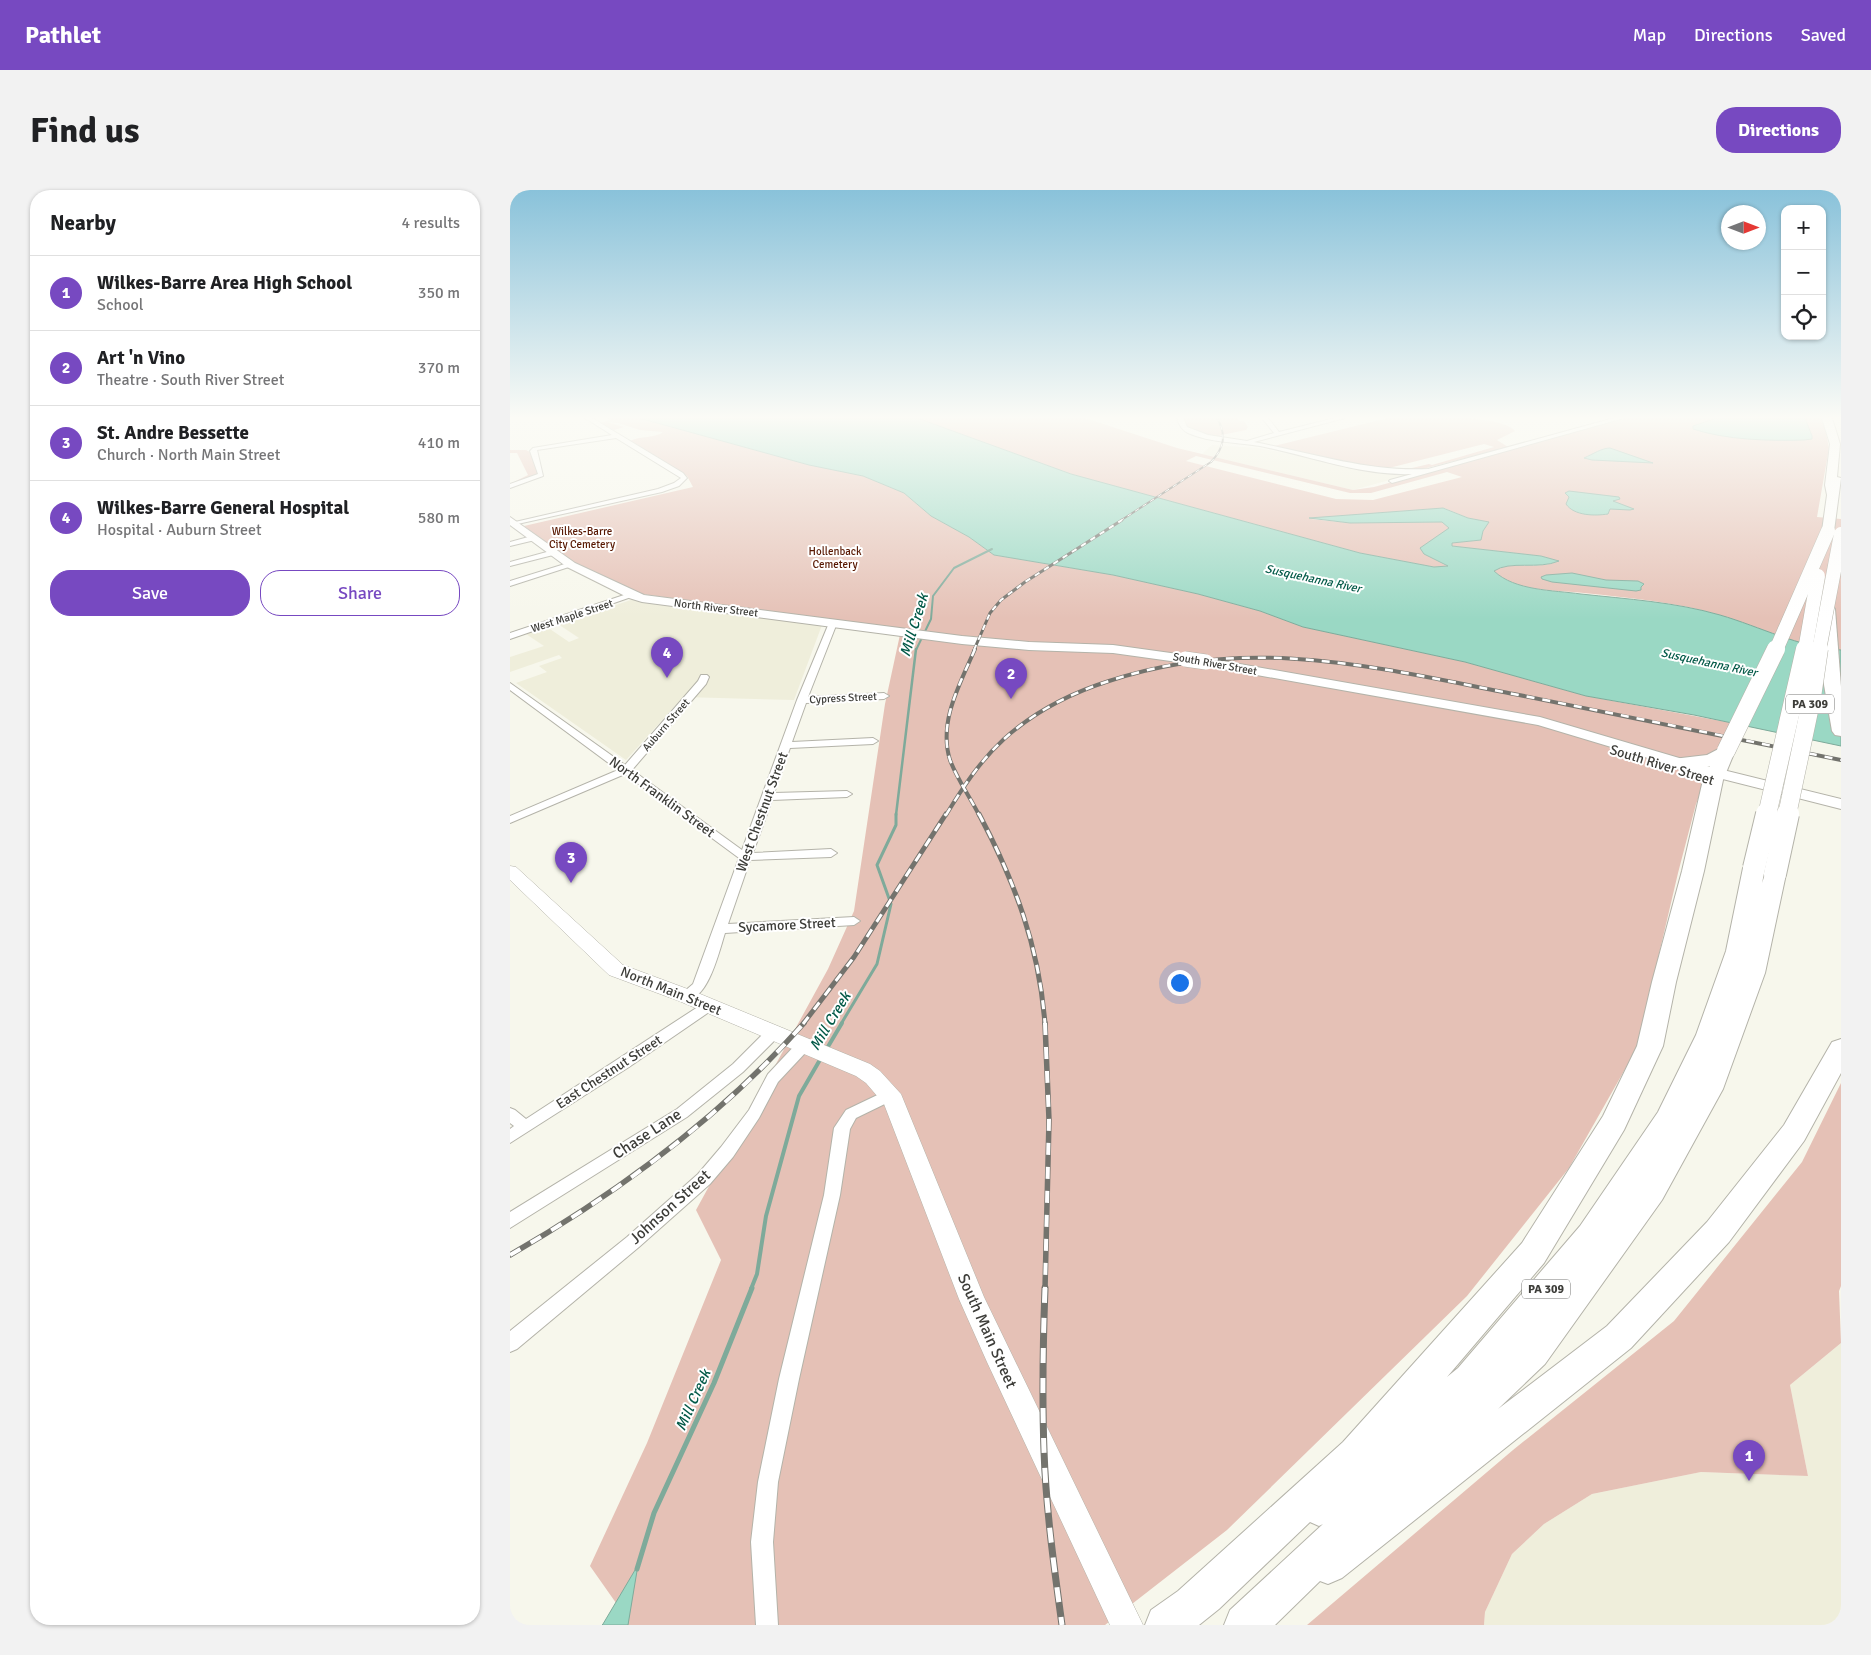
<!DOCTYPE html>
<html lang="en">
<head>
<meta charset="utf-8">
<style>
	body { margin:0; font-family:Signika,sans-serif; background:#f2f2f2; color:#202124 }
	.controls { position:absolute; right:15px; top:15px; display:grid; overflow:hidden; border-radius:10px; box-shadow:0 1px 4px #0004 }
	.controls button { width:45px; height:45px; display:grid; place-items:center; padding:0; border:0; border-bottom:1px solid #e0e0e0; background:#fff; color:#202124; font:25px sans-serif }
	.compass { position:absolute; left:1211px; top:15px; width:45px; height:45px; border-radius:50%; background:#fff; box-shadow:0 1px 4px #0004; rotate:90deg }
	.you { position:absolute; left:669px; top:792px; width:18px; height:18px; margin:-12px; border:4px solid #fff; border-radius:50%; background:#1a73e8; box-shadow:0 0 0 8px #1a73e833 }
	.badge { display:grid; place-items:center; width:32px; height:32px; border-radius:50%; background:#7749c1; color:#fff; font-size:16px; font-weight:700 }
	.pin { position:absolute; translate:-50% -41px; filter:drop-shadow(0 1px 2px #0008) }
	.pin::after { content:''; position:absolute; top:26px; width:18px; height:15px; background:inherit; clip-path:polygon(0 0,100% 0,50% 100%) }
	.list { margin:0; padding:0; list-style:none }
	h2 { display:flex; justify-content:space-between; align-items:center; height:65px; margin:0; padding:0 20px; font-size:21px }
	h2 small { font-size:16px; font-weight:400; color:#757577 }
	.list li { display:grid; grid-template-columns:32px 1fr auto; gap:15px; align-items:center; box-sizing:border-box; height:75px; padding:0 20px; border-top:1px solid #e0e0e0 }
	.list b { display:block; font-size:19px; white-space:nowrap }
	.list p { margin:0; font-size:16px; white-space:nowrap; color:#757577 }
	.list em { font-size:16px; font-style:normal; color:#757577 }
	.actions { display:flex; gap:10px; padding:15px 20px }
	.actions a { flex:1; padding:11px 0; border:1px solid #7749c1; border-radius:20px; text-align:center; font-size:18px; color:#7749c1 }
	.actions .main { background:#7749c1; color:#fff }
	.icon { flex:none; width:28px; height:28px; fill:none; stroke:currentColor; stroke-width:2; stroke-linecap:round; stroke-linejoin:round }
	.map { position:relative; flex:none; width:1331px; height:1435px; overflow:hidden; border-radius:20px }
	header { display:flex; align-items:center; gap:30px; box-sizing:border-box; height:70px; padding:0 25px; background:#7749c1; color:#fff }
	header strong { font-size:24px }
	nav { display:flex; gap:28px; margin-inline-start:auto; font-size:18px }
	.intro { display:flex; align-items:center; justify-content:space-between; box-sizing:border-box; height:120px; padding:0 30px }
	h1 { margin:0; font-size:35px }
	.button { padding:12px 22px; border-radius:20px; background:#7749c1; color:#fff; font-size:18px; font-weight:700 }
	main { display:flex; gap:30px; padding:0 30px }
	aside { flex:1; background:#fff; border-radius:20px; box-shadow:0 1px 4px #0004 }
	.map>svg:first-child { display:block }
</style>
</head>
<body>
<header>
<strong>Pathlet</strong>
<nav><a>Map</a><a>Directions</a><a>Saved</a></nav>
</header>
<div class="intro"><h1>Find us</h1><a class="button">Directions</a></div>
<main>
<aside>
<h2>Nearby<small>4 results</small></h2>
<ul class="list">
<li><span class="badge">1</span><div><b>Wilkes-Barre Area High School</b><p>School</p></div><em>350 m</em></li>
<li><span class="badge">2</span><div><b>Art 'n Vino</b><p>Theatre · South River Street</p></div><em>370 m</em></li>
<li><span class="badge">3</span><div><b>St. Andre Bessette</b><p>Church · North Main Street</p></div><em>410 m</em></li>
<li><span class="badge">4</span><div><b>Wilkes-Barre General Hospital</b><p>Hospital · Auburn Street</p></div><em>580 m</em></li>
</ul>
<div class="actions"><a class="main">Save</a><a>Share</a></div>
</aside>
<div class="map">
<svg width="1331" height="1435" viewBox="0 0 1331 1435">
	<rect width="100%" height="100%" fill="#f7f7ec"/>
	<g fill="#efeedb">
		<polygon points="702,255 748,258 850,278 902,284 843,300 692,264"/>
		<polygon points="124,409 164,417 312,435 284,510 173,507 116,570 6,493 37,482 29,476 52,468 49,465 0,482 0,467 34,456 16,444 37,437 59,452 69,448 48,434"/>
		<polygon points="1331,1153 1331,1435 974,1435 975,1422 1002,1364 1034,1334 1082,1304 1191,1282 1298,1286 1280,1195"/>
	</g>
	<g fill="#e5c1b6" fill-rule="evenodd">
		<path d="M 96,228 L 129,228 L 299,275 L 353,286 L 394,303 L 421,326 L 459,347 L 484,365 L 603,385 L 688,404 L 750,421 L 793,437 L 955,472 L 1076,506 L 1222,533 L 1207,561 L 1186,614 L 1168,683 L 1127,858 L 1059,978 L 957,1106 L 717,1340 L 595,1435 L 118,1435 L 118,1430 L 80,1376 L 137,1253 L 211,1070 L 186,1020 L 318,779 L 344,721 L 375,514 L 391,440 L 132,404 L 65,374 L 14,336 L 183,297 L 177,286 L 120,251 C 129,246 146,248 153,242 L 130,240 L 108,233 L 97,232 L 114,237 L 104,240 L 90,233 L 100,230 Z"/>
		<path d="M 407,228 L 575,228 L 667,258 L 843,300 L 864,297 L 1117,228 L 1313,228 L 1319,258 L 1307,327 L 1331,329 L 1331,460 C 1287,457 1251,437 1210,425 C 1166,412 1120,408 1074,403 C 1045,400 1006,402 983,381 C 1001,369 1028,381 1048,371 L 1031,366 L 941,356 L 942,353 L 971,350 L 973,341 L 978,332 L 958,328 L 934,318 L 801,329 L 840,333 L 932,332 L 939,338 L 914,364 L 939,377 L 924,377 L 850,363 L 561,284 ZM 686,266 L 840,303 L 861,303 L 937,282 L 952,287 L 863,310 L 826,309 L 676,271 Z"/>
		<path d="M 674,228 L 728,228 L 730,231 L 734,231 L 738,237 L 736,240 L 711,245 L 709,247 C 696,245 676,243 674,228 Z"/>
		<path d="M 878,228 C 903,228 989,223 1005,241 L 987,250 L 998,257 L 909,280 L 872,279 L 764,256 ZM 974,254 L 984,257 L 922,275 L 919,274 L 902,278 L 879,278 Z"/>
		<polygon points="0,260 16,260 20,262 28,285 0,294 18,285 7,263 0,263"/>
		<polygon points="1331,893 1331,1096 1329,1101 1331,1153 1280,1195 1298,1286 1191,1282 1082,1304 1034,1334 1002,1364 975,1422 974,1435 797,1435 1003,1260 1164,1131 1292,972"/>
	</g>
	<g fill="#9ad8c4" stroke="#7eaa9a">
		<path d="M 129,228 L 407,228 L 561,284 L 850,363 L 924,377 L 938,376 L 914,364 L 910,358 L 939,338 L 932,332 L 840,333 L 799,328 L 933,318 L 958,328 L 979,332 L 973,341 L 971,350 L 942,353 L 942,356 L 1031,366 L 1049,371 C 1028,380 1000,370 984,381 C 1005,401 1043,400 1071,404 C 1117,409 1165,412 1210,425 C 1251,437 1288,457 1331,460 L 1331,556 L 1184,525 L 1076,506 L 955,472 L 793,437 L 750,421 L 688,404 L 603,385 L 484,365 L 459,347 L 421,326 L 394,303 L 353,286 L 299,275 Z"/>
		<path d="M 1207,228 L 1295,228 L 1302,246 L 1302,249 L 1294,250 C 1257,251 1217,250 1183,239 L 1183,236 Z"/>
		<path d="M 1100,258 L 1143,273 L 1082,270 L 1074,268 C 1083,264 1092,258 1100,258 Z"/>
		<path d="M 1059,301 L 1109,307 L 1110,309 L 1103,311 L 1124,319 L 1120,320 L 1100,319 L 1098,324 C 1085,326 1064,326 1056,314 L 1059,307 L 1055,303 Z"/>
		<polygon points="1062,383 1096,390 1128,391 1134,394 1131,397 1131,400 1126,401 1042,392 1032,389 1031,387 1036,385"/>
		<polygon points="128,1375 118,1435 92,1435 93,1434"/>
	</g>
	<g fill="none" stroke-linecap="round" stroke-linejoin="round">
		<polyline stroke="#7eaa9a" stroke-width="2" points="406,460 421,429 423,406 444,378 482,359"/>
		<polyline stroke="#7eaa9a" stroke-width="2.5" points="386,625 406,459"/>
		<polyline stroke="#7eaa9a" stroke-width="3" points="331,834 367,774 381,714 367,675 386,635 386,624"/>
		<g stroke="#7eaa9a" stroke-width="4">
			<polyline points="316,860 332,833"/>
			<polyline points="241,1099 247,1084 256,1026 289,906 311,868"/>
		</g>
		<polyline stroke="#7eaa9a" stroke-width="5" points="127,1379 144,1323 204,1193 242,1098"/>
		<defs>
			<g id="street">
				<polygon points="75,228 82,228 173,283 177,288 169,296 152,302 3,335 3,333 5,332 148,299 164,293 171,288 106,248 27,260 33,286 0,298 0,294 28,284 20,261 23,258 102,245"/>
				<path d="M 667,228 L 673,228 L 677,237 L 698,245 L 737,251 L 764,243 L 752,228 L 758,228 L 769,242 L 825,228 L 835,228 L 744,252 C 802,263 858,282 918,279 L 1104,228 L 1114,228 L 882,293 L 879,291 L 880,290 L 902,284 C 851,286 800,266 750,256 C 726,252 701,253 678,243 C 672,240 669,235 667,228 Z"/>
				<polygon points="22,346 25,346 25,350 0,356 0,352"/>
				<polygon points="44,360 47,360 47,364 0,376 0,372"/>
				<polygon points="58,373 65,375 0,396 0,391"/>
				<polygon points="120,403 127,405 0,449 0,443"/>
				<path d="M 323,430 L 327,433 L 298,507 L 374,503 L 379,506 L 374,509 L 296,513 L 282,552 L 363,548 L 368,551 L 363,554 L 280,558 L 264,603 L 337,601 L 342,604 L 337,607 L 262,610 L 243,663 L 321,659 L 327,663 L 321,667 L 240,670 L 218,734 L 344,727 L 350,731 L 344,735 L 215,743 C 209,761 197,817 171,809 L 169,806 L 183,794 L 229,668 L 115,584 L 0,633 L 0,626 L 108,580 L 0,500 L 0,493 L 115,575 L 188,491 L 191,485 L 197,485 L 199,487 L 196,494 L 122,580 L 232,660 L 287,510 L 319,433 Z"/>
				<polygon points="197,811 202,812 204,816 202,820 119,877 0,953 0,939 4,936 0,933 0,918 5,920 16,929"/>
				<polygon points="263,838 268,839 270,843 268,847 233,882 177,927 0,1038 0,1022 167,919 223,874 258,839"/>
				<polygon points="293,851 298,852 300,856 298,860 268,892 249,928 223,967 200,994 129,1057 7,1159 0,1162 0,1141 117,1047 188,984 211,957 239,920 258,884 288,852"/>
				<polygon points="380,899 385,901 388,905 385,909 346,928 340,939 330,1005 289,1189 268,1292 263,1352 268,1435 246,1435 241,1352 248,1292 269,1189 314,1005 324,938 336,920"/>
			</g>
			<polygon id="secondary" points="0,676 6,677 113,775 183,801 360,874 370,881 391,904 474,1107 633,1435 600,1435 477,1172 449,1109 374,914 356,893 346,886 169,811 99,785 0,690"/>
			<g id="primary">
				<polygon points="0,327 65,373 134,405 452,446 519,452 603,455 675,465 682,469 675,473 603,463 519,460 452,454 132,412 119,408 57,377 0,335"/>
				<polygon points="696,468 1030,527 1193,575 1331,609 1331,619 1181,581 1028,535 691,475 689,472"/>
			</g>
			<g id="highway">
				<polygon points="1312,228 1322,228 1330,254 1327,287 1331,288 1324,341 1318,345 1312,341 1317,305 1315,295 1320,254"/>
				<polygon points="1318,415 1323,416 1325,419 1331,497 1331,546 1325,545 1322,541 1313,489 1311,419 1313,416"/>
				<polygon points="1216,555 1223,557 1225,561 1213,590 1194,681 1166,792 1153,856 1114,940 1034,1073 937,1187 948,1178 1070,1036 1148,922 1186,845 1216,761 1233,678 1236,673 1244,671 1252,673 1255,678 1252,693 1257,679 1265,677 1273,679 1276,684 1255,783 1213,899 1152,1010 1035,1174 988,1219 1097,1136 1197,1032 1274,935 1322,852 1331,849 1331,883 1294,951 1219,1052 1121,1158 832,1388 818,1394 810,1391 765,1435 714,1435 720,1420 813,1334 809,1336 800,1332 709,1419 689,1435 635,1435 641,1420 668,1401 833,1252 1012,1053 1093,926 1127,856 1142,792 1172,681 1193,590 1200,576 1170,579 1163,577 1161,573 1163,569 1197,565"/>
			</g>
		</defs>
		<use href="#street" stroke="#b4b3a9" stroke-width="2"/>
		<use href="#secondary" stroke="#b4b3a9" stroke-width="1"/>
		<use href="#primary" stroke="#b4b3a9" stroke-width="2"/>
		<use href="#highway" stroke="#b4b3a9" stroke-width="2"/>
		<use href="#street" fill="#fff" fill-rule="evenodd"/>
		<use href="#secondary" fill="#fff" fill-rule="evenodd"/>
		<use href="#primary" fill="#fff" fill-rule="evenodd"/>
		<use href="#highway" fill="#fff" fill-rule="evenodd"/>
		<defs>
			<path id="rail-far5" d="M 610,331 L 701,272 C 714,258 717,245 707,228"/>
			<polyline id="rail-far4" points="464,460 480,423 491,410 515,392 612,330"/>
			<g id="rail-far3">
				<path d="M 465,459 C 450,494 428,532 440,570 C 447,589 460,607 469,625"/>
				<path d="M 436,625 C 453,597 470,571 494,549 C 524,522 561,503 599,491 C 741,444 868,478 1009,505 C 1117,526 1224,548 1331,570"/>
			</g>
			<g id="rail-far2">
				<path d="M 469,624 C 505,692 529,756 535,834"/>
				<polyline points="293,834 344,767 436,624"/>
			</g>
			<g id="rail-far1">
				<polyline points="535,833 539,930 535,1099"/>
				<path d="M 0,1065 C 109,1002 210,928 294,833"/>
			</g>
			<path id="rail" d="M 535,1098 C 533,1152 532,1207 534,1261 C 536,1319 544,1377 552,1435"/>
		</defs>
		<use href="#rail-far5" stroke="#73736d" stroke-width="2"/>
		<use href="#rail-far4" stroke="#73736d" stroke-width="3"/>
		<use href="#rail-far3" stroke="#73736d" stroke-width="4"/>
		<use href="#rail-far2" stroke="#73736d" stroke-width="5"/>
		<use href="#rail-far1" stroke="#73736d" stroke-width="5.5"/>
		<use href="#rail" stroke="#73736d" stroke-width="7"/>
		<use href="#rail-far5" stroke="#fff" stroke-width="1" stroke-dasharray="4.5" stroke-linecap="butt"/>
		<use href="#rail-far4" stroke="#fff" stroke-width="2" stroke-dasharray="5.5" stroke-linecap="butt"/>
		<use href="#rail-far3" stroke="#fff" stroke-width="2.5" stroke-dasharray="8" stroke-linecap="butt"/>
		<use href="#rail-far2" stroke="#fff" stroke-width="3" stroke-dasharray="9" stroke-linecap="butt"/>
		<use href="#rail-far1" stroke="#fff" stroke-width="4" stroke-dasharray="12" stroke-linecap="butt"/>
		<use href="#rail" stroke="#fff" stroke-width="5" stroke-dasharray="15" stroke-linecap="butt"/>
		<defs>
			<polyline id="primary-bridge" points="675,469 696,472"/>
			<g id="highway-bridge-far2">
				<polyline points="1266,460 1318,341"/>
				<polyline points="1295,460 1308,386"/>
				<polyline points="1309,460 1331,344"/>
			</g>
			<g id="highway-bridge-far1">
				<polyline points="1216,561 1266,459"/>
				<polyline points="1257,625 1295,459"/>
				<polyline points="1277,625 1302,507 1309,459"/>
			</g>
			<g id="highway-bridge">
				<polyline points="1244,678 1257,624"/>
				<polyline points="1265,684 1278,624"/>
			</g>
		</defs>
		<use href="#primary-bridge" stroke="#b4b3a9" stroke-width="16" stroke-linecap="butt"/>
		<use href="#highway-bridge-far2" stroke="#b4b3a9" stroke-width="15" stroke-linecap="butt"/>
		<use href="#highway-bridge-far1" stroke="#b4b3a9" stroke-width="19" stroke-linecap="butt"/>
		<use href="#highway-bridge" stroke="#b4b3a9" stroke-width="24" stroke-linecap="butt"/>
		<use href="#primary-bridge" stroke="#fff" stroke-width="15"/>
		<use href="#highway-bridge-far2" stroke="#fff" stroke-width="14"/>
		<use href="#highway-bridge-far1" stroke="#fff" stroke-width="18"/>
		<use href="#highway-bridge" stroke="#fff" stroke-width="22"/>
	</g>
	<linearGradient id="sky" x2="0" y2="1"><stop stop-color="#89c2da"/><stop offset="0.53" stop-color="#fbfbf6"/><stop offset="1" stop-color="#fbfbf6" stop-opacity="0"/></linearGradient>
	<rect width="1331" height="429" fill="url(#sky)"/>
	<g text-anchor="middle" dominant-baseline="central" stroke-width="4" stroke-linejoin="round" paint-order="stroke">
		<g font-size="11" fill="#581802" stroke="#fff">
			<text x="72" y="341">Wilkes-Barre<tspan x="72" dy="13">City Cemetery</tspan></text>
			<text x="325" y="361">Hollenback<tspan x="325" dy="13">Cemetery</tspan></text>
		</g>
		<g font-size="11" fill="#3d3d39" stroke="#fff">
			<text transform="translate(206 418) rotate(7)">North River Street</text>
			<text transform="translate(62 426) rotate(-18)">West Maple Street</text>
			<text transform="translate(705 474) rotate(10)">South River Street</text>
			<text transform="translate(333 508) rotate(-3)">Cypress Street</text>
			<text transform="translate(156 535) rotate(-49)">Auburn Street</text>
		</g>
		<g font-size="12" font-style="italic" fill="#025947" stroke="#fff">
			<text transform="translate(803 389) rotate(12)">Susquehanna River</text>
			<text transform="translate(1199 473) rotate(12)">Susquehanna River</text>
		</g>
		<g fill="#fff" stroke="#777774" stroke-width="1">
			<rect x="1276" y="504.5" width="48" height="19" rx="4"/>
			<rect x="1012" y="1089.5" width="48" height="19" rx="4"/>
		</g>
		<g font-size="12" font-weight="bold" fill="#3d3d39">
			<text x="1300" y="514">PA 309</text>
			<text x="1036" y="1099">PA 309</text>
		</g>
		<g font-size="14" fill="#3d3d39" stroke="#fff">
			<text transform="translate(1152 575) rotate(17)">South River Street</text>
			<text transform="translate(152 607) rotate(36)">North Franklin Street</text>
			<text transform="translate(252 622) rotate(-70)">West Chestnut Street</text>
			<text transform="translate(277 735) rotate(-3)">Sycamore Street</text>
			<text transform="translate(161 801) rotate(22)">North Main Street</text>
			<text transform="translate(99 882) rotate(-33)">East Chestnut Street</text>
		</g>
		<g font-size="15" font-style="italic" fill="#025947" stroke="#fff">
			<text transform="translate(404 435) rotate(-73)">Mill Creek</text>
			<text transform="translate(320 831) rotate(-59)">Mill Creek</text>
			<text transform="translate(183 1210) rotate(-66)">Mill Creek</text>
		</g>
		<g font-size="16" fill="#3d3d39" stroke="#fff">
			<text transform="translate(137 944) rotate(-33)">Chase Lane</text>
			<text transform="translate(160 1017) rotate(-42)">Johnson Street</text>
			<text transform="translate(477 1141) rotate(66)">South Main Street</text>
		</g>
	</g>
</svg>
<div class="controls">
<button>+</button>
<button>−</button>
<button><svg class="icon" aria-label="locate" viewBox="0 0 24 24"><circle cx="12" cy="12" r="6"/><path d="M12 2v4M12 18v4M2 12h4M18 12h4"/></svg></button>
</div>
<svg class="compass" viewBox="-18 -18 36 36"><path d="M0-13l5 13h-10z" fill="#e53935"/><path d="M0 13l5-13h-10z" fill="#757577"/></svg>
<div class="you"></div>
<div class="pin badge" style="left:1239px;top:1291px">1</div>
<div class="pin badge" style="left:501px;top:509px">2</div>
<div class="pin badge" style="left:61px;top:693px">3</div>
<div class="pin badge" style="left:157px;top:488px">4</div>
</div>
</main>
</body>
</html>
